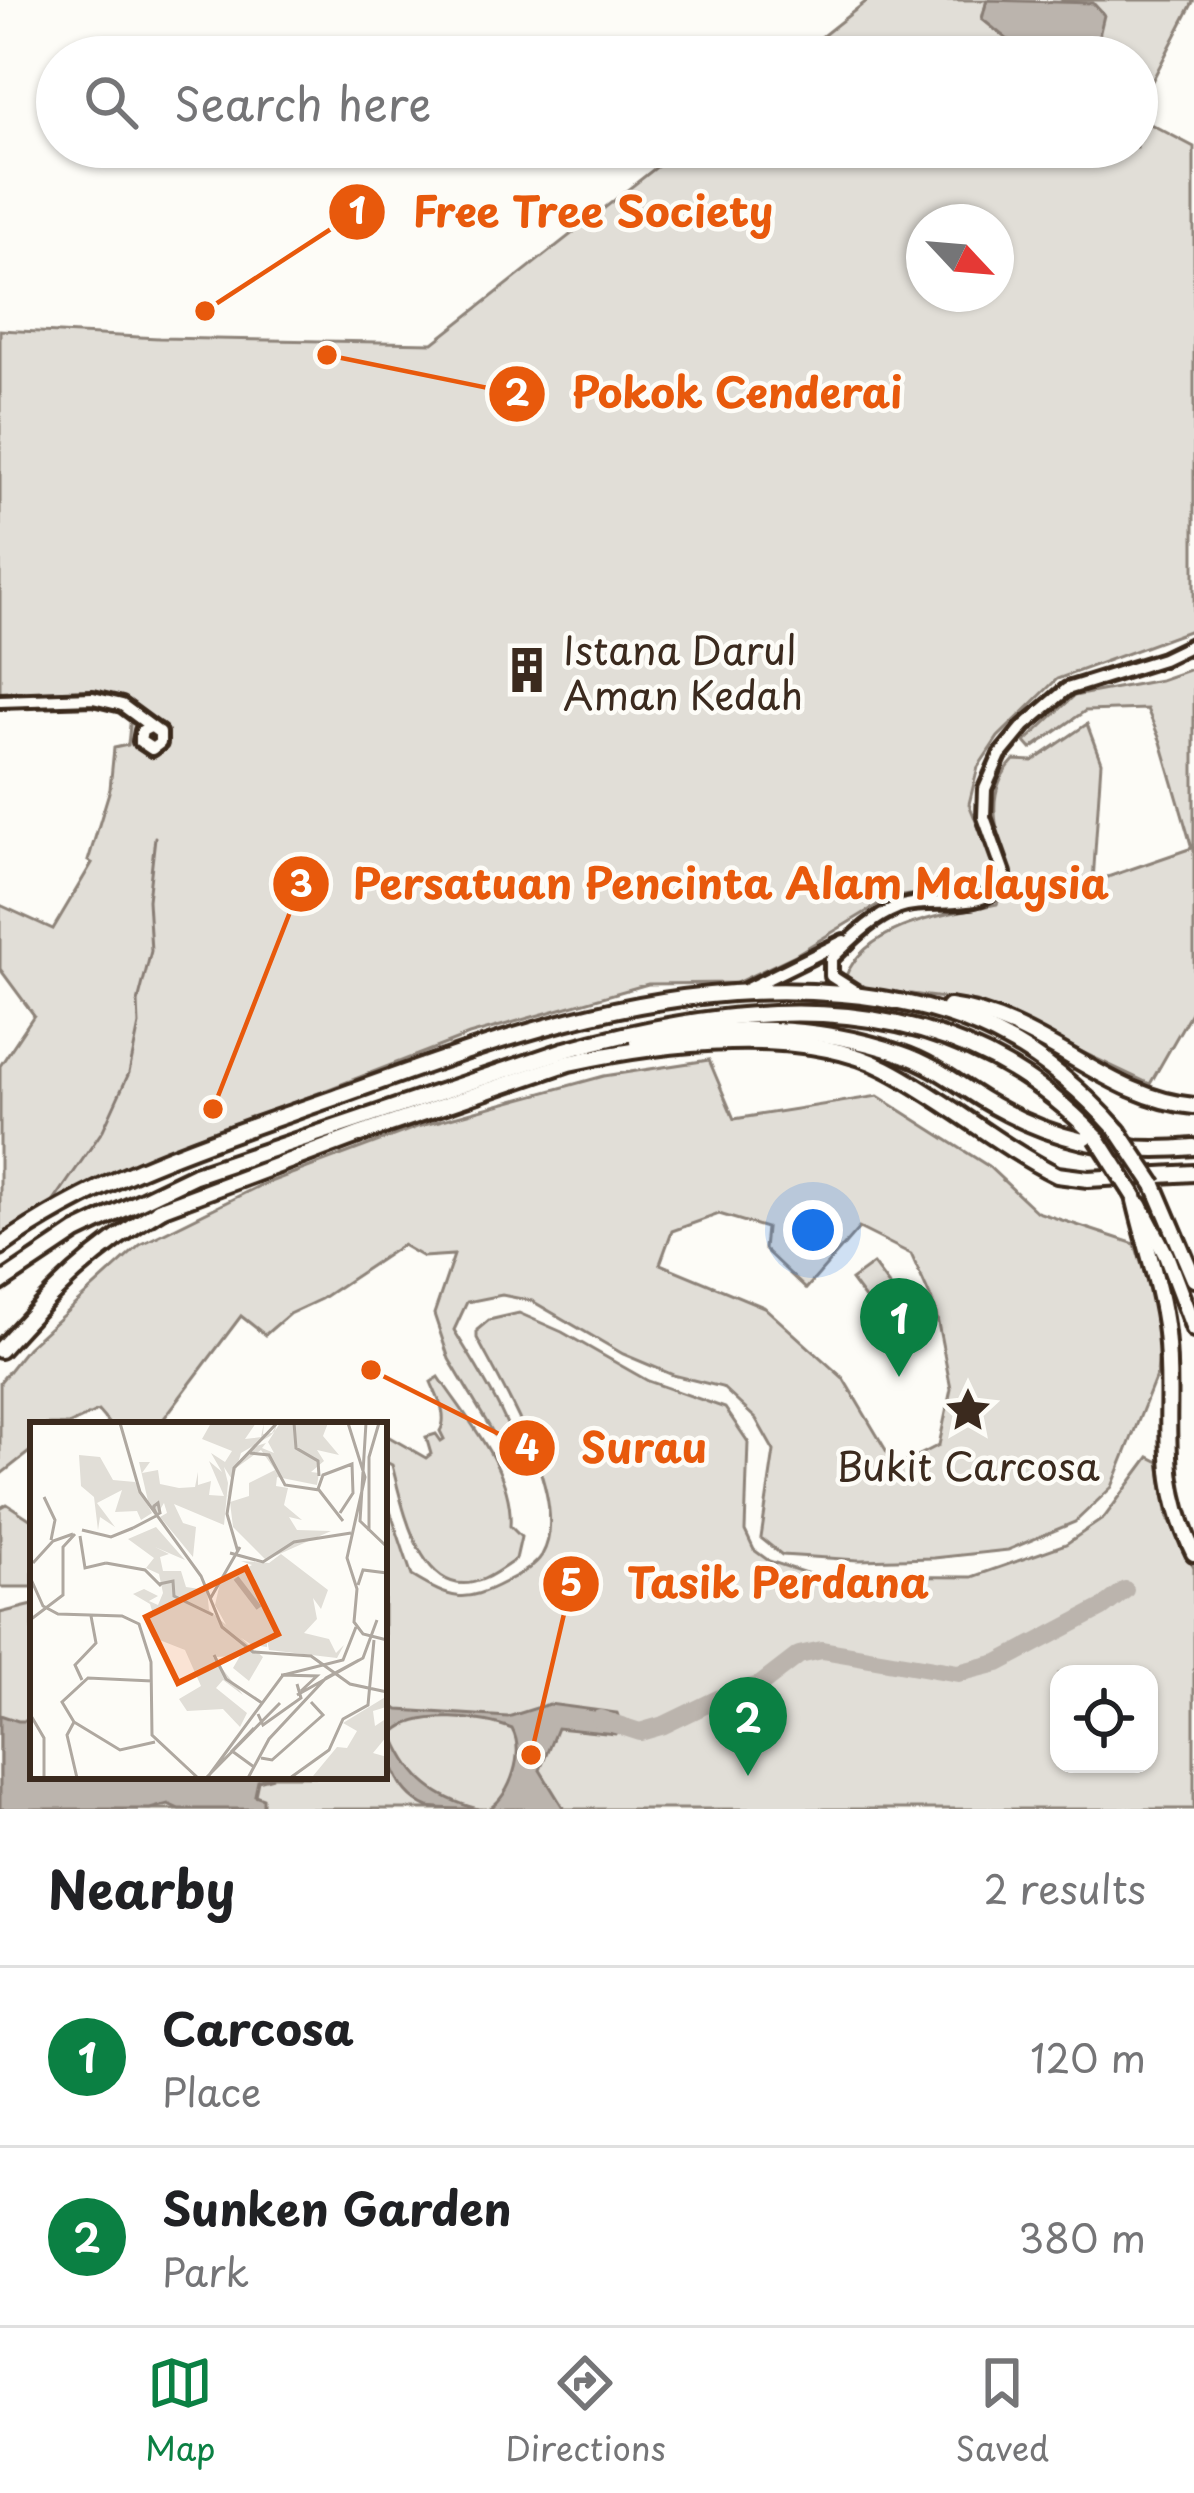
<!DOCTYPE html>
<html lang="en">
<head>
<meta charset="utf-8">
<style>
	body { margin:0; font-family:"Playpen Sans",sans-serif; background:#f2f2f2; color:#202124 }
	.controls { position:absolute; right:36px; bottom:36px; display:grid; overflow:hidden; border-radius:24px; box-shadow:0 3px 9px #0004 }
	.controls button { width:108px; height:108px; display:grid; place-items:center; padding:0; border:0; border-bottom:3px solid #e0e0e0; background:#fff; color:#202124; font:60px sans-serif }
	.compass { position:absolute; left:906px; top:204px; width:108px; height:108px; border-radius:50%; background:#fff; box-shadow:0 3px 9px #0004; rotate:116deg }
	.you { position:absolute; left:813px; top:1230px; width:42px; height:42px; margin:-30px; border:9px solid #fff; border-radius:50%; background:#1a73e8; box-shadow:0 0 0 18px #1a73e833 }
	.badge { display:grid; place-items:center; width:78px; height:78px; border-radius:50%; background:#0b8043; color:#fff; font-size:39px; font-weight:700 }
	.pin { position:absolute; translate:-50% -99px; filter:drop-shadow(0 3px 6px #0008) }
	.pin::after { content:''; position:absolute; top:63px; width:42px; height:36px; background:inherit; clip-path:polygon(0 0,100% 0,50% 100%) }
	.list { margin:0; padding:0; list-style:none }
	h2 { display:flex; justify-content:space-between; align-items:center; height:156px; margin:0; padding:0 48px; font-size:51px }
	h2 small { font-size:39px; font-weight:400; color:#757577 }
	.list li { display:grid; grid-template-columns:78px 1fr auto; gap:36px; align-items:center; box-sizing:border-box; height:180px; padding:0 48px; border-top:3px solid #e0e0e0 }
	.list b { display:block; font-size:45px; white-space:nowrap }
	.list p { margin:0; font-size:39px; white-space:nowrap; color:#757577 }
	.list em { font-size:39px; font-style:normal; color:#757577 }
	.icon { flex:none; width:66px; height:66px; fill:none; stroke:currentColor; stroke-width:2; stroke-linecap:round; stroke-linejoin:round }
	.map { position:relative; flex:none; width:1194px; height:1809px; overflow:hidden }
	.search { position:absolute; background:#fff; box-shadow:0 3px 9px #0004; left:36px; right:36px; top:36px; height:132px; display:flex; align-items:center; gap:30px; box-sizing:border-box; padding:0 42px; border-radius:66px; color:#757577; font-size:45px }
	.sheet { height:516px; background:#fff }
	nav { display:flex; justify-content:space-around; align-items:center; box-sizing:border-box; height:168px; border-top:3px solid #e0e0e0; background:#fff; font-size:33px; color:#757577 }
	nav a { display:grid; justify-items:center; gap:6px }
	nav .on { color:#0b8043 }
	.map>svg:first-child { display:block }
</style>
</head>
<body>
<div class="map">
<svg width="1194" height="1809" viewBox="0 0 1194 1809">
	<rect width="100%" height="100%" fill="#fdfcf7"/>
	<filter id="ink" filterUnits="userSpaceOnUse"><feTurbulence type="fractalNoise" baseFrequency=".00833" numOctaves="2"/><feDisplacementMap in="SourceGraphic" scale="24" xChannelSelector="R" yChannelSelector="G"/><feConvolveMatrix kernelMatrix="1 2 1 2 8 2 1 2 1" color-interpolation-filters="sRGB"/></filter>
	<g filter="url(#ink)">
		<g fill="#e1ded7" stroke="#8e847a" stroke-width="3" fill-rule="evenodd">
			<polygon points="868,0 987,0 982,19 1029,57 796,57"/>
			<polygon points="1062,0 1194,0 1137,110 1137,57 1094,57 1097,37"/>
			<path d="M 1137,117 L 1194,147 L 1194,629 L 1057,679 L 998,737 L 978,767 L 969,804 L 996,871 L 991,883 L 980,890 L 943,890 L 889,898 L 795,955 L 736,983 L 648,984 L 469,1035 L 194,1141 L 62,1202 L 0,1239 L 0,1066 L 34,1015 L 0,969 L 0,905 L 53,929 L 92,863 L 88,861 L 110,789 L 114,748 L 128,745 L 132,705 C 88,688 47,691 0,694 L 0,330 L 159,338 L 433,343 L 682,147 L 1137,147 ZM 924,222 L 996,222 L 996,294 L 924,294 Z"/>
			<path d="M 1194,668 L 1194,1007 L 1150,1084 L 976,1002 L 870,989 L 845,978 C 866,924 946,914 997,904 L 1010,875 C 998,835 981,794 1014,760 L 1033,761 L 1087,724 L 1101,762 L 1093,882 L 1192,848 L 1161,742 L 1147,709 L 1085,711 L 1031,749 L 1025,742 L 1074,696 L 1160,680 Z"/>
			<path d="M 709,1060 L 734,1119 L 878,1096 L 988,1166 L 1037,1212 L 1135,1244 L 1161,1325 L 1157,1374 L 1112,1487 L 1075,1522 L 1008,1550 L 934,1558 L 858,1560 L 782,1555 L 761,1538 L 774,1451 L 756,1419 L 722,1387 L 673,1375 L 623,1354 L 532,1301 L 502,1295 L 467,1302 L 454,1330 C 481,1375 510,1417 522,1469 L 516,1471 L 449,1359 L 434,1314 L 454,1255 L 423,1257 L 402,1245 L 321,1299 L 289,1314 L 265,1335 L 241,1316 L 159,1425 L 110,1425 L 98,1411 L 68,1425 L 33,1425 L 33,1449 L 0,1475 L 0,1382 L 27,1348 L 140,1245 L 259,1186 L 417,1127 L 604,1076 ZM 719,1214 L 766,1228 L 764,1249 L 806,1289 L 859,1228 L 911,1254 L 935,1308 L 951,1389 L 939,1445 L 896,1467 L 843,1378 L 764,1307 L 660,1264 L 672,1231 Z"/>
			<polygon points="873,1264 902,1303 880,1319 851,1280"/>
			<path d="M 519,1313 L 562,1332 L 648,1381 L 725,1408 L 748,1442 L 745,1531 L 754,1550 L 769,1561 L 815,1576 L 972,1577 L 1066,1544 L 1104,1518 L 1149,1457 L 1159,1462 L 1168,1518 L 1194,1567 L 1194,1809 L 0,1809 L 0,1613 L 33,1605 L 33,1776 L 384,1776 L 384,1493 L 412,1576 C 452,1600 463,1604 505,1582 C 518,1575 534,1568 542,1555 C 573,1502 502,1386 477,1338 L 477,1330 L 489,1320 ZM 1059,1674 L 1149,1674 L 1149,1764 L 1059,1764 Z"/>
			<path d="M 439,1377 C 468,1421 514,1471 510,1526 L 521,1537 L 516,1559 C 506,1566 495,1574 484,1579 C 421,1606 403,1507 392,1465 L 384,1461 L 384,1434 L 426,1458 L 431,1454 L 426,1437 L 436,1434 L 441,1441 L 444,1439 L 440,1431 C 449,1416 437,1397 431,1382 Z"/>
			<polygon points="7,1504 33,1521 33,1587 0,1587 0,1508"/>
		</g>
		<g fill="#bbb4ad" stroke="#887d74" stroke-width="3">
			<polygon points="987,0 1093,3 1104,15 1094,57 1029,57 982,19"/>
			<path d="M 384,1703 L 399,1710 L 508,1717 L 549,1704 L 617,1713 L 621,1724 L 615,1734 L 557,1728 L 540,1770 L 564,1809 L 489,1809 C 511,1794 525,1753 512,1729 C 484,1717 417,1710 395,1732 L 395,1739 C 412,1779 436,1798 478,1809 C 463,1809 441,1809 428,1807 C 388,1790 384,1739 384,1703 Z"/>
			<polygon points="0,1715 18,1721 33,1721 33,1776 273,1777 258,1781 255,1795 263,1798 263,1809 179,1809 168,1804 150,1809 0,1809"/>
		</g>
		<g fill="none" stroke-linecap="round" stroke-linejoin="round">
			<polyline stroke="#887d74" stroke-width="3" points="54,1201 103,1130 129,1073 139,1025 138,1002 151,951 148,900 155,837"/>
			<polyline stroke="#bbb4ad" stroke-width="18" points="600,1719 640,1732 664,1725 730,1693 760,1685 799,1655 822,1650 958,1673 998,1663 1102,1608 1125,1590"/>
			<defs>
				<g id="minor">
					<polyline points="0,701 93,698 122,705 160,733 160,743 152,749 140,741 142,731 150,727"/>
					<polyline points="745,990 844,941"/>
					<path d="M 856,992 L 831,976 L 831,959 C 851,940 871,918 897,908 C 931,894 993,918 1004,873 L 984,817 L 985,789 L 1000,755 L 1024,726 L 1067,689 L 1163,659 L 1194,644"/>
				</g>
				<g id="major">
					<path d="M 949,1007 C 1044,1019 1104,1098 1194,1106"/>
					<path d="M 638,1042 C 728,1025 814,1023 902,1054 C 932,1064 956,1083 982,1099 C 1049,1140 1117,1155 1194,1147"/>
					<polyline points="1154,1185 1194,1279"/>
					<path d="M 1134,1196 C 1144,1242 1161,1287 1166,1333 C 1175,1416 1154,1473 1194,1553"/>
					<polyline points="1140,1205 1166,1255 1194,1329"/>
					<path d="M 158,1210 L 361,1134 L 569,1063 C 659,1043 802,1025 886,1069 C 946,1100 997,1145 1057,1175 L 1088,1179 L 1194,1173"/>
					<path d="M 0,1247 C 98,1176 218,1139 331,1099 C 498,1039 661,977 842,994 C 958,1004 1041,1043 1118,1131"/>
					<path d="M 0,1283 L 76,1232 L 195,1175 L 565,1050 C 755,997 951,983 1097,1138"/>
					<path d="M 0,1350 C 54,1290 92,1250 163,1208"/>
				</g>
			</defs>
			<use href="#minor" stroke="#3b2a1e" stroke-width="20"/>
			<use href="#major" stroke="#3b2a1e" stroke-width="22"/>
			<use href="#minor" stroke="#fdfcf7" stroke-width="10"/>
			<use href="#major" stroke="#fdfcf7" stroke-width="14"/>
			<defs>
				<g id="major-bridge">
					<polyline points="1118,1131 1154,1185"/>
					<polyline points="1097,1138 1134,1196"/>
				</g>
			</defs>
			<use href="#major-bridge" stroke="#3b2a1e" stroke-width="22" stroke-linecap="butt"/>
			<use href="#major-bridge" stroke="#fdfcf7" stroke-width="14"/>
		</g>
	</g>
	<defs>
		<symbol id="building-bare" viewBox="-9 -9 18 18"><path d="M-4-6H4V6H1V3H-1V6H-4ZM-2.5-4.3h1.7v1.8h-1.7ZM.8-4.3h1.7v1.8H.8ZM-2.5-1h1.7V.8h-1.7ZM.8-1h1.7V.8H.8Z" fill="#3b2a1e" stroke="#fdfcf7" stroke-width="2.5" paint-order="stroke"/></symbol>
		<symbol id="sight-bare" viewBox="-9 -9 18 18"><path d="M0-6L1.8-2.2L6-1.7L2.9 1.2L3.7 5.4L0 3.3L-3.7 5.4L-2.9 1.2L-6-1.7L-1.8-2.2Z" fill="#3b2a1e" stroke="#fdfcf7" stroke-width="2.5" paint-order="stroke"/></symbol>
	</defs>
	<g fill-rule="evenodd">
		<use href="#building-bare" x="494" y="637" width="66" height="66"/>
		<use href="#sight-bare" x="935" y="1377" width="66" height="66"/>
	</g>
	<g text-anchor="middle" dominant-baseline="central" stroke-width="9" stroke-linejoin="round" paint-order="stroke">
		<g font-size="39" fill="#3b2a1e" stroke="#fdfcf7" text-anchor="start">
			<text x="563" y="648">Istana Darul<tspan x="563" dy="45">Aman Kedah</tspan></text>
			<text x="968" y="1464" text-anchor="middle">Bukit Carcosa</text>
		</g>
	</g>
	<g transform="translate(30 1422)">
		<rect width="357" height="357" fill="#fdfcf7"/>
		<path d="M 181,1 L 226,1 L 215,17 L 231,15 L 234,1 L 233,12 L 242,11 L 247,1 L 245,9 L 240,14 L 211,31 L 197,77 L 201,56 L 194,45 L 198,61 L 194,103 L 144,82 L 153,101 L 166,105 L 163,135 L 130,95 L 137,91 L 134,81 L 128,91 L 118,79 L 109,40 L 120,40 L 112,51 L 128,48 L 130,62 L 149,66 L 165,65 L 168,50 L 168,63 L 181,59 L 179,73 L 194,74 L 179,39 L 192,50 L 181,31 L 195,40 L 202,29 L 172,17 ZM 250,1 L 298,1 L 293,14 L 309,33 L 287,28 L 294,39 L 281,50 L 289,51 L 287,63 L 247,55 L 246,64 L 258,66 L 254,83 L 272,98 L 259,95 L 267,108 L 301,109 L 236,138 L 203,105 L 200,80 L 219,74 L 219,61 L 245,48 L 231,28 L 206,46 L 223,25 L 236,21 L 232,26 L 244,31 L 238,20 ZM 49,33 L 70,35 L 83,58 L 105,60 L 122,91 L 111,98 L 107,89 L 85,90 L 92,68 L 67,81 L 85,105 L 70,95 L 68,108 L 64,75 L 51,64 ZM 126,105 L 155,138 L 125,125 L 139,132 L 130,135 L 133,149 L 151,149 L 156,165 L 177,168 L 179,188 L 233,235 L 219,259 L 203,246 L 210,234 L 183,235 L 213,273 L 193,258 L 186,266 L 217,291 L 210,305 L 193,287 L 157,289 L 149,277 L 171,264 L 155,228 L 122,215 L 114,195 L 124,195 L 120,182 L 103,172 L 114,167 L 128,174 L 119,179 L 128,183 L 133,171 L 129,152 L 116,146 L 124,136 L 98,117 ZM 251,132 L 298,168 L 291,187 L 283,176 L 287,197 L 274,211 L 299,217 L 306,231 L 314,223 L 307,236 L 239,228 L 237,218 L 237,225 L 222,223 L 199,208 L 185,183 L 190,161 L 222,143 L 211,139 L 239,141 ZM 357,274 L 356,285 L 343,289 L 345,304 L 357,296 L 357,314 L 343,331 L 357,335 L 357,356 L 283,354 L 307,325 L 317,326 L 327,309 L 313,301 Z" fill="#e1ded7"/>
		<path fill="none" stroke="#bbb4ad" stroke-width="6" d="M 206,156 L 229,186"/>
		<path fill="none" stroke="#afa8a0" stroke-width="3" d="M 90,1 L 110,70 L 171,154 L 192,205 L 223,230 L 281,234 L 320,262 L 357,270M 264,1 L 266,26 L 288,39 L 289,54M 318,1 L 335,55 L 317,136 L 327,167 L 324,200 L 333,212 L 357,218M 336,1 L 330,99 L 355,123M 220,31 L 239,33 L 255,63 L 289,68 L 313,99M 357,32 L 357,77M 288,67 L 293,53 L 322,42 L 323,71 L 310,91M 14,75 L 25,98 L 21,118M 103,106 L 124,95 L 126,94 L 128,92 L 130,91 L 128,81 L 124,84 L 124,87 L 126,91 L 127,94M 52,108 L 81,115 L 103,106M 339,109 L 339,35 L 349,1M 50,114 L 55,146 L 76,141M 208,130 L 197,92 L 204,46 L 247,1M 200,131 L 233,140 L 264,120 L 321,111M 3,141 L 23,119 L 43,112M 76,141 L 115,148 L 131,164M 0,155 L 13,184 L 28,192 L 92,194 L 109,202 L 121,240 L 122,313 L 168,356M 129,162 L 143,159 L 144,174 L 183,193M 328,163 L 333,148 L 357,151M 180,177 L 210,125M 0,198 L 33,173 L 33,125 L 45,112M 184,233 L 196,257 L 232,281M 251,253 L 287,254 L 271,269M 52,258 L 45,243 L 66,221 L 61,194M 122,259 L 58,256 L 32,280 L 44,300 L 90,328 L 125,320M 267,273 L 333,236 L 347,198M 0,292 L 14,316 L 14,356M 228,292 L 233,303 L 271,276 L 267,262M 44,300 L 37,313 L 47,356M 224,306 L 202,329 L 224,345M 231,336 L 242,338 L 293,293 L 281,280M 176,356 L 250,281M 177,356 L 253,253 L 313,238 L 326,205M 218,356 L 239,317 L 296,256 L 329,238M 260,356 L 299,328 L 313,297 L 338,283 L 344,218"/>
		<path fill="#e8590c" fill-opacity="0.15" stroke="#e8590c" stroke-width="6" d="M 216,146 L 248,212 L 148,261 L 116,195 Z"/>
		<rect width="357" height="357" fill="none" stroke="#3b2a1e" stroke-width="6"/>
	</g>
	<path fill="none" stroke="#e8590c" stroke-width="4.5" d="M205 311L357 212M327 355L517 394M213 1109L301 884M371 1370L527 1448M531 1755L571 1584"/>
	<g fill="#e8590c" stroke="#fdfcf7" stroke-width="4.5">
		<circle cx="205" cy="311" r="12"/>
		<circle cx="327" cy="355" r="12"/>
		<circle cx="213" cy="1109" r="12"/>
		<circle cx="371" cy="1370" r="12"/>
		<circle cx="531" cy="1755" r="12"/>
		<circle cx="357" cy="212" r="30"/>
		<circle cx="517" cy="394" r="30"/>
		<circle cx="301" cy="884" r="30"/>
		<circle cx="527" cy="1448" r="30"/>
		<circle cx="571" cy="1584" r="30"/>
	</g>
	<g font-size="36" text-anchor="middle" font-weight="bold" fill="#fff">
		<text x="357" y="224">1</text>
		<text x="517" y="406">2</text>
		<text x="301" y="897">3</text>
		<text x="527" y="1461">4</text>
		<text x="571" y="1596">5</text>
	</g>
	<g font-size="42" text-anchor="middle" font-weight="bold" fill="#e8590c" stroke="#fdfcf7" stroke-width="9" stroke-linejoin="round" paint-order="stroke">
		<text x="593" y="227">Free Tree Society</text>
		<text x="737" y="408">Pokok Cenderai</text>
		<text x="731" y="899">Persatuan Pencinta Alam Malaysia</text>
		<text x="644" y="1463">Surau</text>
		<text x="778" y="1598">Tasik Perdana</text>
	</g>
</svg>
<div class="controls">
<button><svg class="icon" aria-label="locate" viewBox="0 0 24 24"><circle cx="12" cy="12" r="6"/><path d="M12 2v4M12 18v4M2 12h4M18 12h4"/></svg></button>
</div>
<svg class="compass" viewBox="-18 -18 36 36"><path d="M0-13l5 13h-10z" fill="#e53935"/><path d="M0 13l5-13h-10z" fill="#757577"/></svg>
<div class="you"></div>
<div class="pin badge" style="left:899px;top:1377px">1</div>
<div class="pin badge" style="left:748px;top:1776px">2</div>
<div class="search"><svg class="icon" aria-label="search" viewBox="0 0 24 24"><circle cx="10" cy="10" r="6"/><path d="M15 15l6 6"/></svg>Search here</div>
</div>
<section class="sheet">
<h2>Nearby<small>2 results</small></h2>
<ul class="list">
<li><span class="badge">1</span><div><b>Carcosa</b><p>Place</p></div><em>120 m</em></li>
<li><span class="badge">2</span><div><b>Sunken Garden</b><p>Park</p></div><em>380 m</em></li>
</ul>
</section>
<nav>
<a class="on"><svg class="icon" aria-label="map" viewBox="0 0 24 24"><path d="M3 6l6-2 6 2 6-2v14l-6 2-6-2-6 2zM9 4v14M15 6v14"/></svg>Map</a>
<a><svg class="icon" aria-label="directions" viewBox="0 0 24 24"><path d="M12 3l9 9-9 9-9-9zM9 14v-3h6M13 9l2 2-2 2"/></svg>Directions</a>
<a><svg class="icon" aria-label="saved" viewBox="0 0 24 24"><path d="M7 4h10v16l-5-4-5 4z"/></svg>Saved</a>
</nav>
</body>
</html>
